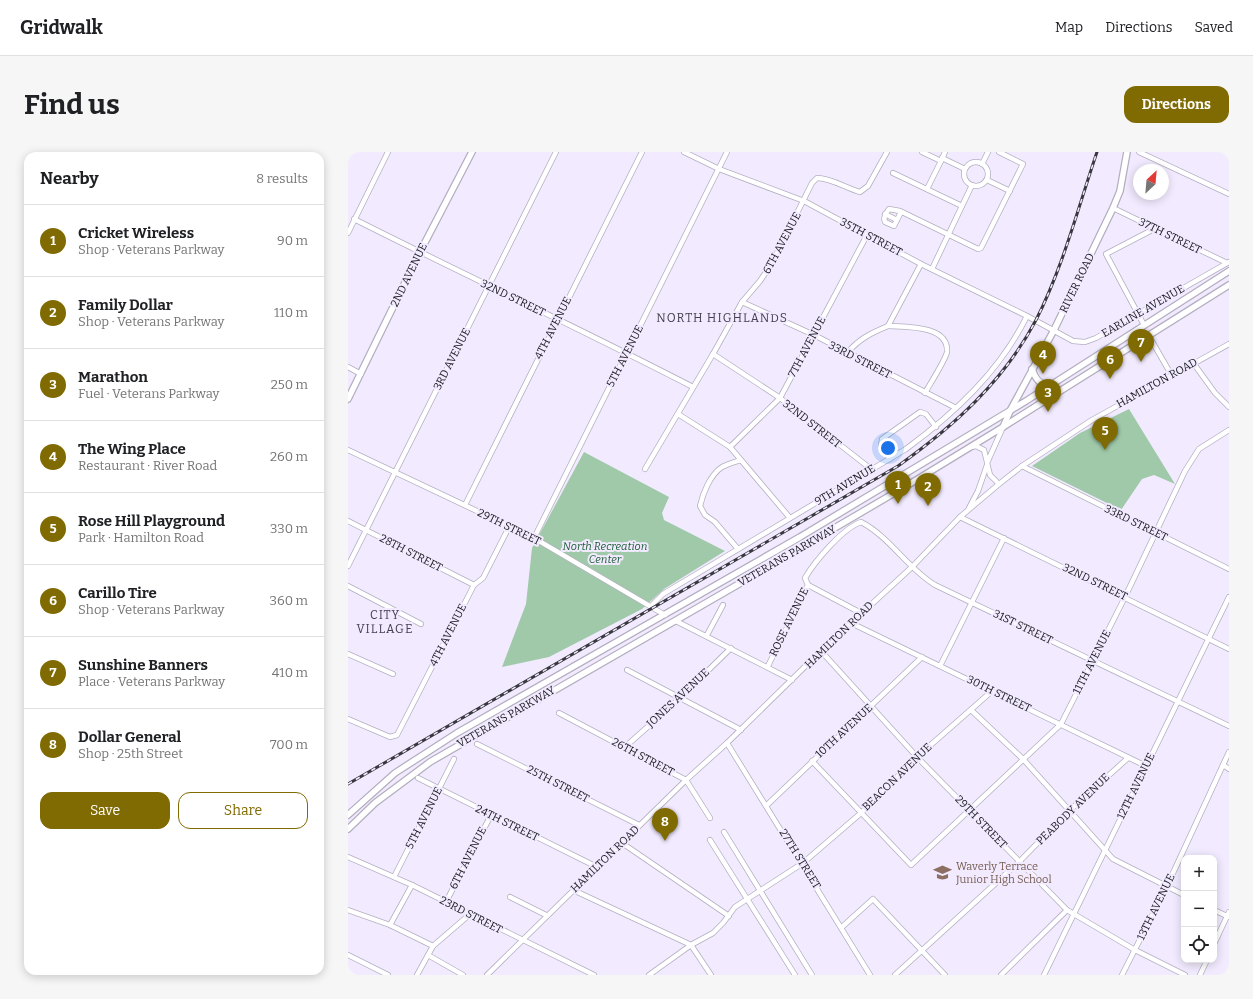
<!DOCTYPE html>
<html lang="en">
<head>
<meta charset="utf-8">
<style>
	body { margin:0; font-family:Bitter,serif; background:#f6f6f6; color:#202124 }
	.controls { position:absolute; right:12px; bottom:12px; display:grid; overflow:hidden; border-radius:8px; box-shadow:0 2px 10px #0003 }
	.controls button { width:36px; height:36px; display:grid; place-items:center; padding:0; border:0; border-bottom:1px solid #e0e0e0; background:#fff; color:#202124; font:20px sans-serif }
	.compass { position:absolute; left:785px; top:12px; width:36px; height:36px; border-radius:50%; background:#fff; box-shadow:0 2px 10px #0003; rotate:26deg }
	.you { position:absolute; left:540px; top:296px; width:14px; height:14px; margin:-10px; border:3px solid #fff; border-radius:50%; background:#1a73e8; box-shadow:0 0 0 6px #1a73e833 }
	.badge { display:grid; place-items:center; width:26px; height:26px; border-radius:50%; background:#806a02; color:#fff; font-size:13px; font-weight:700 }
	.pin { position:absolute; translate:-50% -33px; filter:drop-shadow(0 1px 2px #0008) }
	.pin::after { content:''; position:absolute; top:21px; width:14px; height:12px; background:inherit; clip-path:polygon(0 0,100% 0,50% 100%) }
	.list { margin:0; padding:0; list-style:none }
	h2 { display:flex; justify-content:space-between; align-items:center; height:52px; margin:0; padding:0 16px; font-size:17px }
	h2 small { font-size:13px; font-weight:400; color:#757577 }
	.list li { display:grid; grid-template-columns:26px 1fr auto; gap:12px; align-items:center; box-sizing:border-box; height:72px; padding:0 16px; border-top:1px solid #e0e0e0 }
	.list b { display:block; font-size:15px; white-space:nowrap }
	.list p { margin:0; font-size:13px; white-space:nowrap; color:#757577 }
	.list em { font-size:13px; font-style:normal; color:#757577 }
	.actions { display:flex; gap:8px; padding:12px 16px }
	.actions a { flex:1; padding:9px 0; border:1px solid #806a02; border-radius:12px; text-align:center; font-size:14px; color:#806a02 }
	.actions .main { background:#806a02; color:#fff }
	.icon { flex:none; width:22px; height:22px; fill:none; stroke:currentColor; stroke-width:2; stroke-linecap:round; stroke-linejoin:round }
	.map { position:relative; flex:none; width:881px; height:823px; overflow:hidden; border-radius:12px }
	header { display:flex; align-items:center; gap:24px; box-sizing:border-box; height:56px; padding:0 20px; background:#fff; border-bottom:1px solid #e0e0e0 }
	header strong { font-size:19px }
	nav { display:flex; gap:22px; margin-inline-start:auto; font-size:14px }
	.intro { display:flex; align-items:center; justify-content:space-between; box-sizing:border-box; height:96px; padding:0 24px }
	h1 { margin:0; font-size:28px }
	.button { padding:10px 18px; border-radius:12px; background:#806a02; color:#fff; font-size:14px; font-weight:700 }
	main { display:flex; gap:24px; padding:0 24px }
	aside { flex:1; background:#fff; border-radius:12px; box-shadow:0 2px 10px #0003 }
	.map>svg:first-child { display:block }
</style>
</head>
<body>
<header>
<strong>Gridwalk</strong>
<nav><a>Map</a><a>Directions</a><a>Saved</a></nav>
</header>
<div class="intro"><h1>Find us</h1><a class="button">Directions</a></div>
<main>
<aside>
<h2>Nearby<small>8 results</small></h2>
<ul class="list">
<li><span class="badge">1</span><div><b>Cricket Wireless</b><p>Shop · Veterans Parkway</p></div><em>90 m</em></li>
<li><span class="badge">2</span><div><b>Family Dollar</b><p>Shop · Veterans Parkway</p></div><em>110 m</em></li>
<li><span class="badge">3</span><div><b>Marathon</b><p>Fuel · Veterans Parkway</p></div><em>250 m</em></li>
<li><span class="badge">4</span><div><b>The Wing Place</b><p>Restaurant · River Road</p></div><em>260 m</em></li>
<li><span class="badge">5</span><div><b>Rose Hill Playground</b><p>Park · Hamilton Road</p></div><em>330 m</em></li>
<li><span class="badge">6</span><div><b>Carillo Tire</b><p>Shop · Veterans Parkway</p></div><em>360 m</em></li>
<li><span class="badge">7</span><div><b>Sunshine Banners</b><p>Place · Veterans Parkway</p></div><em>410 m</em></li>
<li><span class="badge">8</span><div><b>Dollar General</b><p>Shop · 25th Street</p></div><em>700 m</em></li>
</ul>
<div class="actions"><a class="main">Save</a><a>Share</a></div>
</aside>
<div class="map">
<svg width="881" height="823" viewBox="0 0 881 823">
	<rect width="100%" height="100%" fill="#f2ebff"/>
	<g fill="#a0c9a9">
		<polygon points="781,257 827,332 806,323 794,327 773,358 684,314 732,281"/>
		<polygon points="236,300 321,345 314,361 316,368 377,399 316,437 294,457 201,505 154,515 178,452 184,396"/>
	</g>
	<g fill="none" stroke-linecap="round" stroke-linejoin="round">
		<defs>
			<g id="minor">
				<polyline points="336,0 371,17 456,49 573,112 679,164 725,189 737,190 748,186 881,110"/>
				<polyline points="574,0 593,9 597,0"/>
				<polyline points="791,0 881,42"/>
				<polyline points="594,6 617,17"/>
				<circle cx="628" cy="22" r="12"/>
				<polyline points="634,12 640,0"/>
				<polyline points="545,21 614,54"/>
				<polyline points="639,28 662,39"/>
				<polyline points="579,37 593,9"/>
				<polyline points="765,56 879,111"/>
				<path d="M 553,60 L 546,74 L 537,70 C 535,65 538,61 541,57 L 552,59 L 630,97 L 633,96 L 675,12 L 651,0"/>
				<polyline points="537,62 549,68"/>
				<path d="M 6,67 C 119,124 233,177 345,235"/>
				<polyline points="0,81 40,0"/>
				<polyline points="584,117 624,33"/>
				<polyline points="394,150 466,183 608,256"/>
				<polyline points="796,173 758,102 806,77"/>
				<path d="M 540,174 C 558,175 601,173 599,200 C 598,207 582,232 577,241"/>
				<polyline points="801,184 824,224"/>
				<path d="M 499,201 C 511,187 523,181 540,174 L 573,112"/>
				<polyline points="365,202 432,246 523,317"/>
				<polyline points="846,212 867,241 881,255"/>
				<polyline points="0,215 13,222"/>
				<polyline points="330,262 382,295 442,366"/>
				<polyline points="382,295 432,246 519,83"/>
				<polyline points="623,295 628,294 636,298 639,310"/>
				<polyline points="0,298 186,386 317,463"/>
				<polyline points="542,307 533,294 534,287 572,260 578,262 588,275"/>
				<polyline points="674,314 881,417"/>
				<path d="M 297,317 L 365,202 L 394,150 L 412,129 L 424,111 L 464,31 L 469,26 C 483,26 498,36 512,40 L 520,34 L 539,0"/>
				<polyline points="651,332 642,323 639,311 655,275"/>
				<polyline points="117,353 294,0"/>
				<polyline points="621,356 630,339 639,313"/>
				<polyline points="612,365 881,497"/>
				<polyline points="0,369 126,433"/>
				<polyline points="186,386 379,0"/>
				<path d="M 390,397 L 367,370 L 357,363 L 352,354 C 355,341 362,323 374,315 C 380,312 387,310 393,308"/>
				<polyline points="0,414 208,0"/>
				<polyline points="460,433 513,461"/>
				<polyline points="0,434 73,472"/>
				<path d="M 303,454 L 315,442 L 558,297 C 607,261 652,219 679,164"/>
				<polyline points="328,469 444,528"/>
				<polyline points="503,471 798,614"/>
				<polyline points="359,483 375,453"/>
				<polyline points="473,499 569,605 719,758 787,798 837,823"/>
				<polyline points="0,502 45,522"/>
				<path d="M 420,514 L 460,433 L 457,426 C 467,409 495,376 513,370 C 542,385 559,416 587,433 L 881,574"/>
				<polyline points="592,514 656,386"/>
				<polyline points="279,518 393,578"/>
				<polyline points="623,558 675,607 765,707 836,743"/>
				<polyline points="211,561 338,628 362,666"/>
				<polyline points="0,567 42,585 49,583 126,433 135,426 161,375"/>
				<polyline points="379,591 522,823"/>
				<polyline points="129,592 291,673"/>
				<polyline points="277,595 332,546 383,496"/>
				<polyline points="464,609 563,713 713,572 777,445 837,319 851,297 881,278"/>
				<polyline points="875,613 881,617"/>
				<polyline points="70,626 249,715"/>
				<polyline points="419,653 574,505"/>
				<polyline points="376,680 464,823"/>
				<polyline points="362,688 447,823"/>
				<polyline points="274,691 381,764"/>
				<polyline points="0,705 64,733 246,823"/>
				<polyline points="46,725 106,607"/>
				<polyline points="225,738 343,793 363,823"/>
				<polyline points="162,745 198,763"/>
				<polyline points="98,750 143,663"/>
				<polyline points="0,758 42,773 85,794"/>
				<polyline points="866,758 881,765"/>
				<polyline points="42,773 64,733"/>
				<polyline points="494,775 525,747 597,823"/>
				<polyline points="866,792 881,760"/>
				<polyline points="0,803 40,823"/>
				<polyline points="80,803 115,823"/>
				<polyline points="69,823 85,794 121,763"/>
				<polyline points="139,823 338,628 379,591 477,495 564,415 612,365 651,332 674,314 744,268 881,192"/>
				<polyline points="301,823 343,793 365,781 375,771 387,755 455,711 513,661 569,605 644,539"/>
				<polyline points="547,823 671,710 721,659 780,606"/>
				<polyline points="653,823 719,758"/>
				<polyline points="696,823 881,445"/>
				<polyline points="774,823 819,734 881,600"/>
				<polyline points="852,823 859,808"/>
			</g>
			<g id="major">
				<path d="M 684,217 C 687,226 692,235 703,232"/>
				<polyline points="0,247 72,100 124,0"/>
				<polyline points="655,275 663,257 706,178 765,56 772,39 779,0"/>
				<polyline points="0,663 47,621 109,581 452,385 678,249 881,119"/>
				<polyline points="0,677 27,651 82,610 403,425 560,333 655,275 881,133"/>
			</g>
		</defs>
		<use href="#minor" stroke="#b4aec0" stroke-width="6"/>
		<use href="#major" stroke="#b4aec0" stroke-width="8"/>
		<use href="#minor" stroke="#fff" stroke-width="4.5"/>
		<use href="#major" stroke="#fff" stroke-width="5.5"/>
		<defs>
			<path id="rail" d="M 0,632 L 550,314 C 606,274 656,229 688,168 C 715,115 730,56 749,0"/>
		</defs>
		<use href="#rail" stroke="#39373f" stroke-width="3"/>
		<use href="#rail" stroke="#f2ebff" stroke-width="1.5" stroke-dasharray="4.5" stroke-linecap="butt"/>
	</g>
	<defs>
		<symbol id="school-bare" viewBox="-9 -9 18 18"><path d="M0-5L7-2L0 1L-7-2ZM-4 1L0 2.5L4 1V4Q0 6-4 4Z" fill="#8d6e63" stroke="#f2ebff" stroke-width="2.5" paint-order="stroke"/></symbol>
	</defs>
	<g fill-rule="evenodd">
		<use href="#school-bare" x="582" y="708" width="25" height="25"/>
	</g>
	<g text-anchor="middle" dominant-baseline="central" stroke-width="4" stroke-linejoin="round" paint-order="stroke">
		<g font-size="11" fill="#1b1920" stroke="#f2ebff">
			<text transform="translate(822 84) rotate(26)">37TH STREET</text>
			<text transform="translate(523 85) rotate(28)">35TH STREET</text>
			<text transform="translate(434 91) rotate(-62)">6TH AVENUE</text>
			<text transform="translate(61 123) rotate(-64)">2ND AVENUE</text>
			<text transform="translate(729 131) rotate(-64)">RIVER ROAD</text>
			<text transform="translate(165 146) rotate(26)">32ND STREET</text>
			<text transform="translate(795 159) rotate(-30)">EARLINE AVENUE</text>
			<text transform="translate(205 176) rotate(-63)">4TH AVENUE</text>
			<text transform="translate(459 195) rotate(-62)">7TH AVENUE</text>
			<text transform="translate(277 204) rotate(-63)">5TH AVENUE</text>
			<text transform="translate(104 207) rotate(-63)">3RD AVENUE</text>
			<text transform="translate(512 208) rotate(27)">33RD STREET</text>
			<text transform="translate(809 231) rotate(-29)">HAMILTON ROAD</text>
			<text transform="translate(464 272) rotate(38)">32ND STREET</text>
			<text transform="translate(497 333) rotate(-31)">9TH AVENUE</text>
			<text transform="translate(788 371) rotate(26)">33RD STREET</text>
			<text transform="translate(161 375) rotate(26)">29TH STREET</text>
			<text transform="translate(63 401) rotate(27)">28TH STREET</text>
			<text transform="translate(439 404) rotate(-30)">VETERANS PARKWAY</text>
			<text transform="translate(747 430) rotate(26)">32ND STREET</text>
			<text transform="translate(441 470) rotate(-64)">ROSE AVENUE</text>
			<text transform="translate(675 475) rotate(26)">31ST STREET</text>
			<text transform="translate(100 483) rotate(-63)">4TH AVENUE</text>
			<text transform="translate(491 483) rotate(-44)">HAMILTON ROAD</text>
			<text transform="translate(744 510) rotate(-63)">11TH AVENUE</text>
			<text transform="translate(651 542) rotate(26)">30TH STREET</text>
			<text transform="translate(330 546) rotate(-43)">JONES AVENUE</text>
			<text transform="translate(158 565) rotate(-30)">VETERANS PARKWAY</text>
			<text transform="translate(496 579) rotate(-43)">10TH AVENUE</text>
			<text transform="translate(295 605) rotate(28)">26TH STREET</text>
			<text transform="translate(549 625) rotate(-44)">BEACON AVENUE</text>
			<text transform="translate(210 632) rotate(27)">25TH STREET</text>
			<text transform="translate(788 634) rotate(-64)">12TH AVENUE</text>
			<text transform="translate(725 657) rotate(-44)">PEABODY AVENUE</text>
			<text transform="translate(76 666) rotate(-63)">5TH AVENUE</text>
			<text transform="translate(633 670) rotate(46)">29TH STREET</text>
			<text transform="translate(159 671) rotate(26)">24TH STREET</text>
			<text transform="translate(120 706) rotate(-63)">6TH AVENUE</text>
			<text transform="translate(257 707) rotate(-44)">HAMILTON ROAD</text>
			<text transform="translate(452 707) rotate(58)">27TH STREET</text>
			<text transform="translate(808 755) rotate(-64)">13TH AVENUE</text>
			<text transform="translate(123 763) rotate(27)">23RD STREET</text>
		</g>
		<g font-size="11" font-style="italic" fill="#1c5b33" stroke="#f2ebff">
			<text x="257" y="394">North Recreation<tspan x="257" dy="13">Center</tspan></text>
		</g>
		<g font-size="11" fill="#785e54" stroke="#f2ebff" text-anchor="start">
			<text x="608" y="714">Waverly Terrace<tspan x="608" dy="13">Junior High School</tspan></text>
		</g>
		<g font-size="12" letter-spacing="1" fill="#464050" stroke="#f2ebff">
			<text x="374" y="166">NORTH HIGHLANDS</text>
			<text x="37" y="463">CITY<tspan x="37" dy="14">VILLAGE</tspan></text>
		</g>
	</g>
</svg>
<div class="controls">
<button>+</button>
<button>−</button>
<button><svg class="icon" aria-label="locate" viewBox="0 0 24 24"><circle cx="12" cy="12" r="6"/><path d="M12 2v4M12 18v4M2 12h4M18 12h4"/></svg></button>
</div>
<svg class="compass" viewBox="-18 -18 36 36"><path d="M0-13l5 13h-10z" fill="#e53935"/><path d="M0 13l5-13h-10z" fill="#757577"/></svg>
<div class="you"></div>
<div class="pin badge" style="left:550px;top:352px">1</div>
<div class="pin badge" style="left:580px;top:354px">2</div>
<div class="pin badge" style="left:700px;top:260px">3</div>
<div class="pin badge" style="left:695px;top:222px">4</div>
<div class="pin badge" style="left:757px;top:298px">5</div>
<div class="pin badge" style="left:762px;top:227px">6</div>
<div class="pin badge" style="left:793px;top:210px">7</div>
<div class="pin badge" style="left:317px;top:689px">8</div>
</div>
</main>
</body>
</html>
